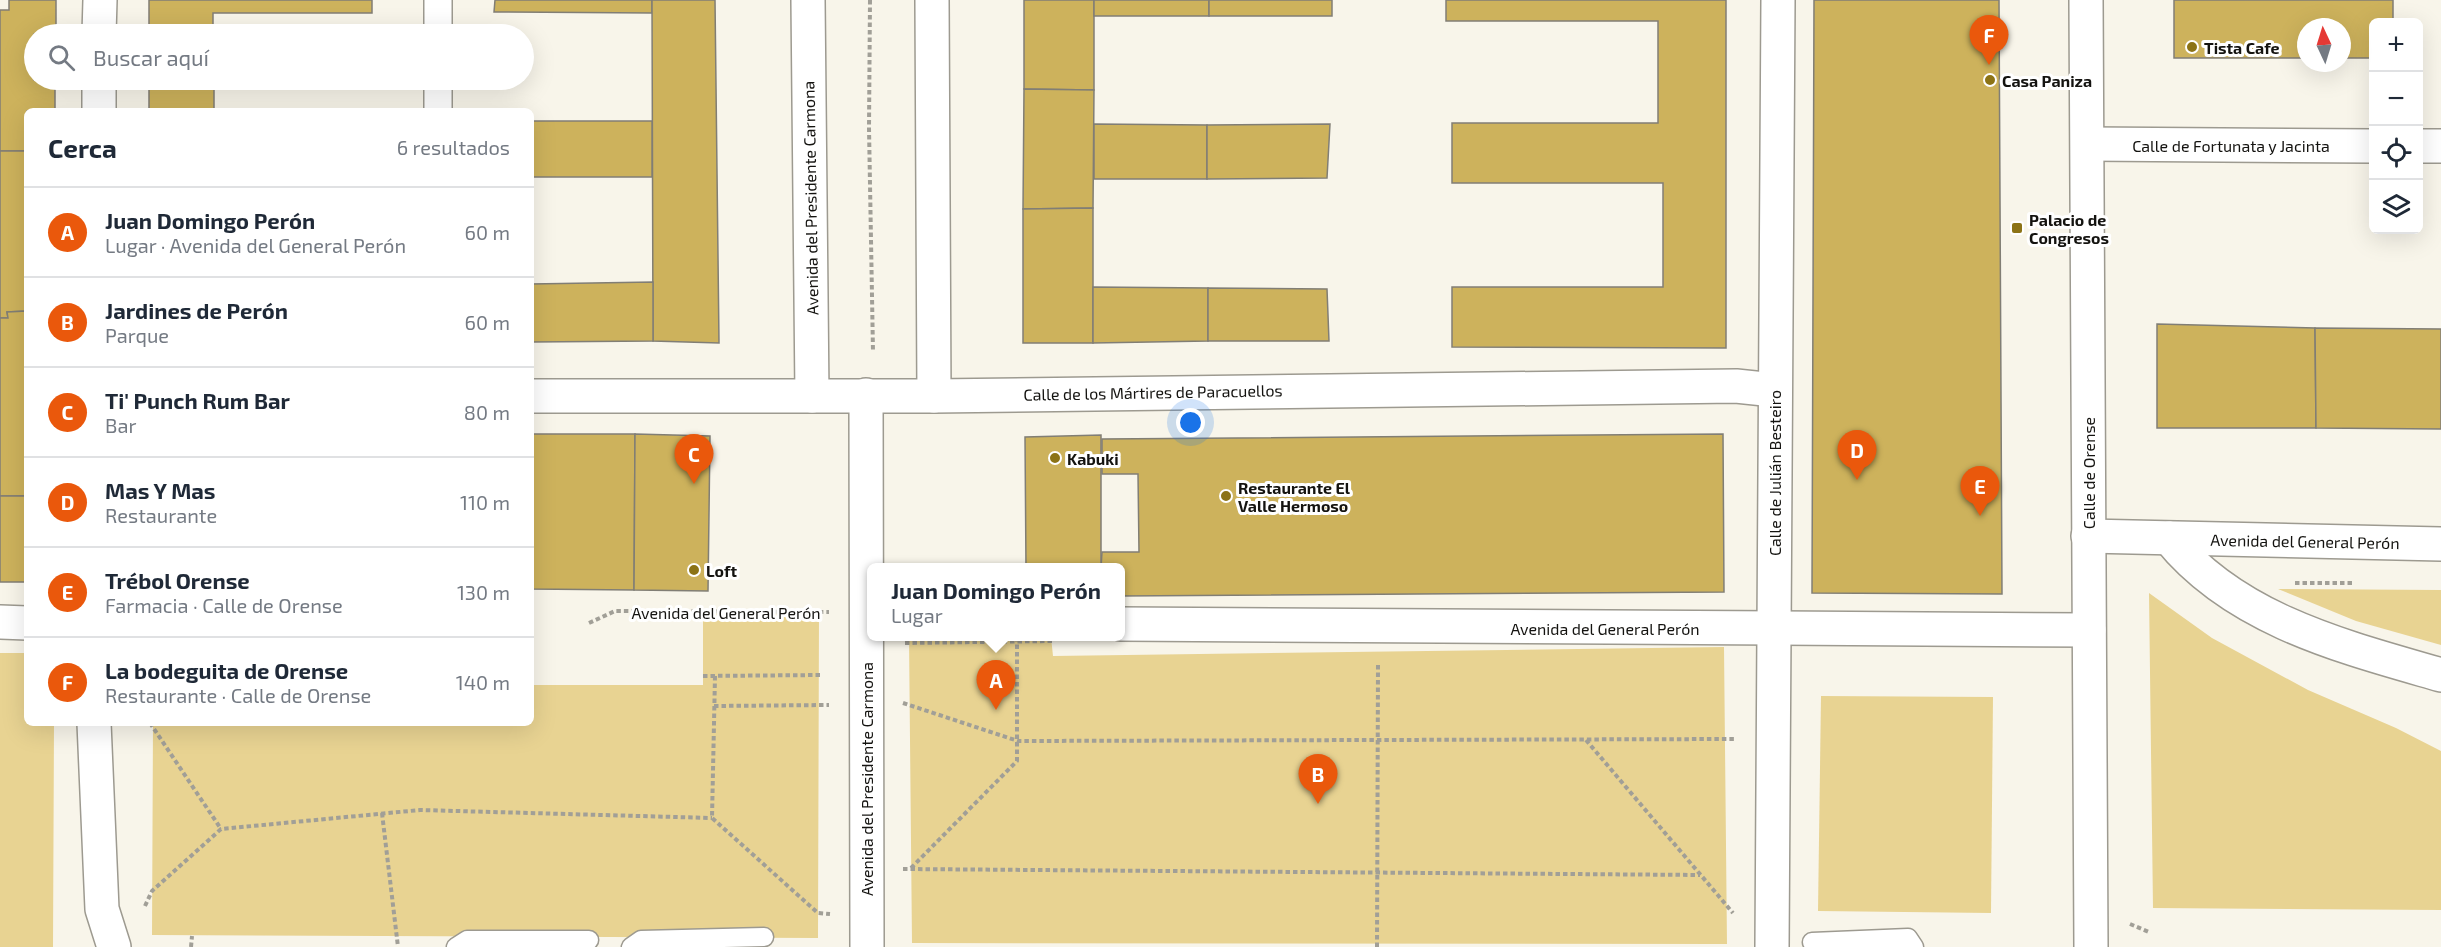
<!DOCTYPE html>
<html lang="es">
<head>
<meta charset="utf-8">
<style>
	body { margin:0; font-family:"Exo 2",sans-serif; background:#f2f2f3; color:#1f2937 }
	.controls { position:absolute; right:18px; top:18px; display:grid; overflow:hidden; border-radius:9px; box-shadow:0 6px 24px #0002 }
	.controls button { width:54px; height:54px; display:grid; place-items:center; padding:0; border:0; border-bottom:2px solid #e0e1e3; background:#fff; color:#1f2937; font:30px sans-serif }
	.compass { position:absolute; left:2297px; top:18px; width:54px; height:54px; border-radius:50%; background:#fff; box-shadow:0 6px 24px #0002; rotate:356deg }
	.you { position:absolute; left:1191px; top:423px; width:21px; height:21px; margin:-15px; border:4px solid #fff; border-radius:50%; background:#1a73e8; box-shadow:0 0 0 9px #1a73e833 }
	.badge { display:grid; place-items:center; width:39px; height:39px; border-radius:50%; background:#ea580c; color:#fff; font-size:20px; font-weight:700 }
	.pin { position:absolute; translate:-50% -50px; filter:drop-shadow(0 2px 3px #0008) }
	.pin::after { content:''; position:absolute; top:32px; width:21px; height:18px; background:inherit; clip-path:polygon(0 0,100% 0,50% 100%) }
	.popup { position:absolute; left:867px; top:563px; width:258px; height:78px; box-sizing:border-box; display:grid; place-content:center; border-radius:9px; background:#fff; filter:drop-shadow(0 2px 4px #0005); font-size:20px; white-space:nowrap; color:#747a83 }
	.popup b { font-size:22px; color:#1f2937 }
	.popup::after { content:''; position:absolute; left:50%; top:100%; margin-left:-12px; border:12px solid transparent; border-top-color:#fff }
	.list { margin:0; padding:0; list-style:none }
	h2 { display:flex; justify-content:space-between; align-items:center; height:78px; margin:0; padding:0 24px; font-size:26px }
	h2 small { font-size:20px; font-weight:400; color:#747a83 }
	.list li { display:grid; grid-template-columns:39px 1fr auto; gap:18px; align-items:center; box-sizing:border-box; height:90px; padding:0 24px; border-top:2px solid #e0e1e3 }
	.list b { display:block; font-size:22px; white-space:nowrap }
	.list p { margin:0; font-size:20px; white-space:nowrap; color:#747a83 }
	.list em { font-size:20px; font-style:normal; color:#747a83 }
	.icon { flex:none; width:33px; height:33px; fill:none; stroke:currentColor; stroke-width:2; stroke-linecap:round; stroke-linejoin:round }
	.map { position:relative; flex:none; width:2441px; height:947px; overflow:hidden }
	.search { position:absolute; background:#fff; box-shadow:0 6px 24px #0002; left:24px; top:24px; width:510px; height:66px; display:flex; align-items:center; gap:15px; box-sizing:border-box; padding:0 21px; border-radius:33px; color:#747a83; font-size:22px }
	.panel { position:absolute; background:#fff; box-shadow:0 6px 24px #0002; left:24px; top:108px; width:510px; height:618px; border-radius:9px }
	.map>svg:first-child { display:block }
</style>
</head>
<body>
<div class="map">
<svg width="2441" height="947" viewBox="0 0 2441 947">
	<rect width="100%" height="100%" fill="#f8f5ea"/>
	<g fill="#e8d392">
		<polygon points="2278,589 2441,590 2441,645 2356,621"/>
		<polygon points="2149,593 2212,638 2308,690 2396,728 2441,751 2441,910 2153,908"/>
		<polygon points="703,612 819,612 818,938 152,935 153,723 531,723 531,685 703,685"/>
		<polygon points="909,637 1051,637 1053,656 1724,647 1727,944 912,943"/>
		<polygon points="0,653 27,653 27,723 54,723 53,947 0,947"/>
		<polygon points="1821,696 1993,697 1991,913 1818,911"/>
	</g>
	<g fill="#cdb25c" stroke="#817e75" stroke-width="1.5">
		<polygon points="9,0 56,0 56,34 34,34 34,80 55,80 55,111 27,111 27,151 0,151 0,10 9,10"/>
		<polygon points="149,0 372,0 372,13 213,13 213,34 149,34"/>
		<polygon points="495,0 652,0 652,13 494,12"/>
		<polygon points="652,0 715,0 719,343 653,341"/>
		<polygon points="1024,0 1094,0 1094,90 1024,89"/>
		<rect x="1094" y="0" width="115" height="16"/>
		<rect x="1209" y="0" width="123" height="16"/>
		<polygon points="1446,0 1726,0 1726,348 1452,347 1452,287 1663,287 1663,183 1452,183 1452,123 1658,123 1658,21 1446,21"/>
		<polygon points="1814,0 1999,0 2002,594 1812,593"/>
		<polygon points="2174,0 2393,0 2393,22 2374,22 2374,58 2342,58 2342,27 2306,27 2306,58 2174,58"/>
		<rect x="149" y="80" width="65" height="31"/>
		<polygon points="1024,89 1094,90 1093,208 1023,209"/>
		<rect x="531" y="121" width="121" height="56"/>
		<polygon points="1094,124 1207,125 1207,179 1094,179"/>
		<polygon points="1330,124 1327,178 1207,179 1207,125"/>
		<polygon points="0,151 27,151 27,311 7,312 8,318 0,318"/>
		<polygon points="1093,208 1093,343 1023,343 1023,209"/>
		<polygon points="653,282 653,341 531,342 531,284"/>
		<polygon points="1093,287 1208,288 1208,341 1093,343"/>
		<polygon points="1208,288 1327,289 1329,341 1208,341"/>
		<polygon points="27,311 27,496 0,496 0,318 8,318 7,312"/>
		<polygon points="2157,324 2315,328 2316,428 2157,428"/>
		<polygon points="2315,328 2441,329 2441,429 2316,428"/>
		<polygon points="531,434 635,434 634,590 531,589"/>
		<polygon points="635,434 710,436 708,591 634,590"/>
		<polygon points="1723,434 1724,592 1120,596 1120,568 1101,568 1102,552 1139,552 1138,474 1102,474 1102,439"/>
		<polygon points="1101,435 1101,568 1026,568 1025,437"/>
		<rect x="0" y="496" width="27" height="86"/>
	</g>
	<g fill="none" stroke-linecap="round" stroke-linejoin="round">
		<defs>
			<g id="service">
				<polyline points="1812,942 1908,938 1914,947"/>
				<polyline points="456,947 467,940 589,940"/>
				<polyline points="631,947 641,940 764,937"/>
			</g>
			<g id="pedestrian">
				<polyline points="438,0 438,34"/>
				<polyline points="438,80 438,111"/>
			</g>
			<g id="minor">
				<polyline points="808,0 812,396"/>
				<polyline points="932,0 934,396"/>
				<polyline points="99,34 100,0"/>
				<polyline points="99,111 99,80"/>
				<polyline points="2088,144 2374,146"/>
				<polyline points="2418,146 2441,146"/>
				<polyline points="866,395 867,947"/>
				<polyline points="531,396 934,396 1736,386 1774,390"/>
				<polyline points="2088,536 2441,544"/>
				<path d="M 2169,538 C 2235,620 2344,647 2441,675"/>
				<polyline points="1120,624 2089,630"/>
				<polyline points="1772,947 1778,0"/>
			</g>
			<polyline id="tertiary" points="2086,0 2091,947"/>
			<g id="secondary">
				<polyline points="0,622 27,623"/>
				<polyline points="94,723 102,909 114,947"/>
			</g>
		</defs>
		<use href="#service" stroke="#9d9a90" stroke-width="21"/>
		<use href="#pedestrian" stroke="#9d9a90" stroke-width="30"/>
		<use href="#minor" stroke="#9d9a90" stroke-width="36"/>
		<use href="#tertiary" stroke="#9d9a90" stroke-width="36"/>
		<use href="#secondary" stroke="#9d9a90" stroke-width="36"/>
		<g stroke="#a19f97" stroke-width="4" stroke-dasharray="4.5 3" stroke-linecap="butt">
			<polyline points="870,0 869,128 873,352"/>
			<polyline points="2295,583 2354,583"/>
			<polyline points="589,623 615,611 829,612"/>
			<polyline points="905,643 1052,641"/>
			<polyline points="703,676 820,675"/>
			<polyline points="715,676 712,818 818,913 830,914"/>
			<polyline points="903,703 1018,741 1735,739"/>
			<polyline points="714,706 829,705"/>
			<polyline points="150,723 221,829"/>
			<polyline points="1586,740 1733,913"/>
			<polyline points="382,813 398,947"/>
			<polyline points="911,868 1017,761 1017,636"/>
			<polyline points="903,869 1700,875"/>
			<polyline points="145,906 152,891 221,829 420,810 712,818"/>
			<polyline points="2130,924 2149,932"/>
			<polyline points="191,947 192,936"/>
			<polyline points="1377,947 1378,665"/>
		</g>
		<use href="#service" stroke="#fff" stroke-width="18"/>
		<use href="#pedestrian" stroke="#fff" stroke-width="27"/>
		<use href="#minor" stroke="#fff" stroke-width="33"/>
		<use href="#tertiary" stroke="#fff" stroke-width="33"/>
		<use href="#secondary" stroke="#fff" stroke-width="33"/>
	</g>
	<g fill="#8c7316" stroke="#fff" stroke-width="2">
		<circle cx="2192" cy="47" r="6"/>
		<circle cx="1990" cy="80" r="6"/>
		<rect x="2011" y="222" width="12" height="12" rx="3"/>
		<circle cx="1055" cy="458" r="6"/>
		<circle cx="1226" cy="496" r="6"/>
		<circle cx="694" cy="570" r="6"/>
	</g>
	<g text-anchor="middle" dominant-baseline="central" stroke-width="6" stroke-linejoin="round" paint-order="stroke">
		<g font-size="16" font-weight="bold" fill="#141310" stroke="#fff" text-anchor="start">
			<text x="2204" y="47">Tista Cafe</text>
			<text x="2002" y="80">Casa Paniza</text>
			<text x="2029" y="219">Palacio de<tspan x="2029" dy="18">Congresos</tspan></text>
			<text x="1067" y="458">Kabuki</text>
			<text x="1238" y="487">Restaurante El<tspan x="1238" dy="18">Valle Hermoso</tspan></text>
			<text x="706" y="570">Loft</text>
		</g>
		<g font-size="16" fill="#141310" stroke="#fff">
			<text x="2231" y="145">Calle de Fortunata y Jacinta</text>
			<text transform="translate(810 198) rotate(-91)">Avenida del Presidente Carmona</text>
			<text transform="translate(1153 392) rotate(-1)">Calle de los Mártires de Paracuellos</text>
			<text transform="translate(1774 473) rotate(-90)">Calle de Julián Besteiro</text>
			<text transform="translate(2088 473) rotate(-90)">Calle de Orense</text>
			<text transform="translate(2305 541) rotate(1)">Avenida del General Perón</text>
			<text x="726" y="612">Avenida del General Perón</text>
			<text x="1605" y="628">Avenida del General Perón</text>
			<text transform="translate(866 779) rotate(-90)">Avenida del Presidente Carmona</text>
		</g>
	</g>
</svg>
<div class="controls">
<button>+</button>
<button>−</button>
<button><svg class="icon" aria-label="locate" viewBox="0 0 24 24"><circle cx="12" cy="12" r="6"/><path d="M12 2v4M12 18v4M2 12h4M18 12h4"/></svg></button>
<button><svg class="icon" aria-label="layers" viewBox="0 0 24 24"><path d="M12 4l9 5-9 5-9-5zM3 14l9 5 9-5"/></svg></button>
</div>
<svg class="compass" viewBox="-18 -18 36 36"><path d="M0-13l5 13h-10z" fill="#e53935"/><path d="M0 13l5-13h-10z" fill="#747a83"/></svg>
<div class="you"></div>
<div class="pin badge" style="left:996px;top:710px">A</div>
<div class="popup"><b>Juan Domingo Perón</b>Lugar</div>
<div class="pin badge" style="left:1318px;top:804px">B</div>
<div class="pin badge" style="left:694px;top:484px">C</div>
<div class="pin badge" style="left:1857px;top:480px">D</div>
<div class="pin badge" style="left:1980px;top:516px">E</div>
<div class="pin badge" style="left:1989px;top:65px">F</div>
<div class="search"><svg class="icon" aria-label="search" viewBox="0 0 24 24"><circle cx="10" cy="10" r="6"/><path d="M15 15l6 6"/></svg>Buscar aquí</div>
<section class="panel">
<h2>Cerca<small>6 resultados</small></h2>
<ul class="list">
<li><span class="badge">A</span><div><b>Juan Domingo Perón</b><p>Lugar · Avenida del General Perón</p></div><em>60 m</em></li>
<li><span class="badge">B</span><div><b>Jardines de Perón</b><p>Parque</p></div><em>60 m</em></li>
<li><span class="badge">C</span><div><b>Ti' Punch Rum Bar</b><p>Bar</p></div><em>80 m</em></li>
<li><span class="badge">D</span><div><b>Mas Y Mas</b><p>Restaurante</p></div><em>110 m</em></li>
<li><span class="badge">E</span><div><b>Trébol Orense</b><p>Farmacia · Calle de Orense</p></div><em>130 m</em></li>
<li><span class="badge">F</span><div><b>La bodeguita de Orense</b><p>Restaurante · Calle de Orense</p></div><em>140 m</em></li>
</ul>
</section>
</div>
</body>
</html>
